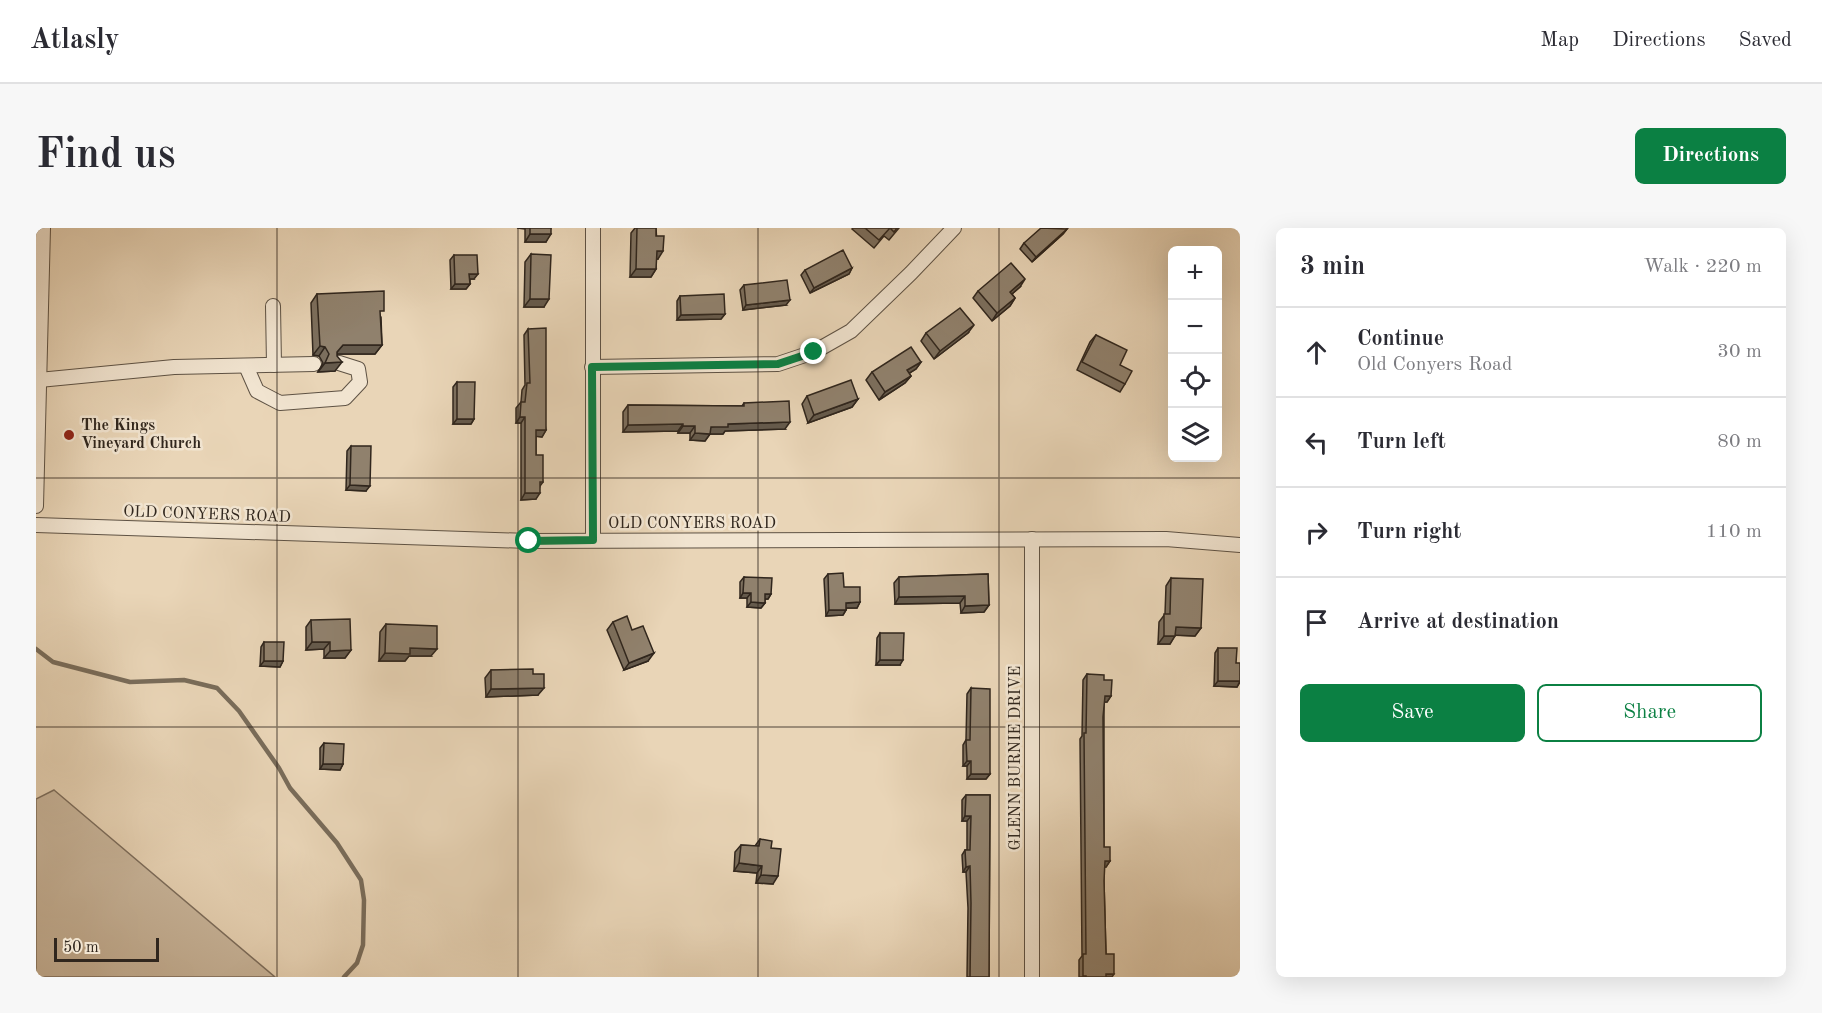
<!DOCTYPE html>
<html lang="en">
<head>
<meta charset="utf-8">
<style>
	body { margin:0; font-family:"Old Standard TT",serif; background:#f7f7f7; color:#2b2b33 }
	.controls { position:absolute; right:18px; top:18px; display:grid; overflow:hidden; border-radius:9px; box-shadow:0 6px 24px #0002 }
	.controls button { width:54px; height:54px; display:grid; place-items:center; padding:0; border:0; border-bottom:2px solid #e1e1e2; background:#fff; color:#2b2b33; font:30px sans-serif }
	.scale { position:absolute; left:18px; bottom:15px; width:105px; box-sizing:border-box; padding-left:6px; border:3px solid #30261d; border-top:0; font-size:16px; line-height:21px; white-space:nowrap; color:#30261d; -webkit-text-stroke:4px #f1e4d0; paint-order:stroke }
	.stop { position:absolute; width:18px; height:18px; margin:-14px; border:4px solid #0b8043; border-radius:50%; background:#fff }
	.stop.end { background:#0b8043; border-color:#fff; box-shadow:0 2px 6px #0008 }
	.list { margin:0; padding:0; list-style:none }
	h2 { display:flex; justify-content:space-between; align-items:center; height:78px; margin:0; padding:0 24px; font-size:26px }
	h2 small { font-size:20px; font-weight:400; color:#7c7c81 }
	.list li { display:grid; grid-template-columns:39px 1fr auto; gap:18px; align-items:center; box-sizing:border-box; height:90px; padding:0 24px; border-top:2px solid #e1e1e2 }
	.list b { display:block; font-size:22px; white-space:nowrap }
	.list p { margin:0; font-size:20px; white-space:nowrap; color:#7c7c81 }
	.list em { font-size:20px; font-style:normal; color:#7c7c81 }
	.actions { display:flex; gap:12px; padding:18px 24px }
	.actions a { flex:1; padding:14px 0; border:2px solid #0b8043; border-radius:9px; text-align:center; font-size:21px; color:#0b8043 }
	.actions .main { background:#0b8043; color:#fff }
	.icon { flex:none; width:33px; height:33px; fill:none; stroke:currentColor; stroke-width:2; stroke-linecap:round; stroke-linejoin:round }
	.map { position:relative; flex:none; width:1204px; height:749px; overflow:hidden; border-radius:9px }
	header { display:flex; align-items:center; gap:36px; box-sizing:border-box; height:84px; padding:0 30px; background:#fff; border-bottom:2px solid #e1e1e2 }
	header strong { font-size:28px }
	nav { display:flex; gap:33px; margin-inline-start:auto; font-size:21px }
	.intro { display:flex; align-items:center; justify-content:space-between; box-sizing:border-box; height:144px; padding:0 36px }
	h1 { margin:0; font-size:42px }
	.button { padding:15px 27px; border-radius:9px; background:#0b8043; color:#fff; font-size:21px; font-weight:700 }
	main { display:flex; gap:36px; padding:0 36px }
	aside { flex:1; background:#fff; border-radius:9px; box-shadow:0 6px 24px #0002 }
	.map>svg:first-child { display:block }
</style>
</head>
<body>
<header>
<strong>Atlasly</strong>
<nav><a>Map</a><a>Directions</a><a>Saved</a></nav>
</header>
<div class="intro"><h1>Find us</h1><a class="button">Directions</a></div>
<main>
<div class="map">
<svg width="1204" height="749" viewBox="0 0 1204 749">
	<rect width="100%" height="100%" fill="#e9d5b7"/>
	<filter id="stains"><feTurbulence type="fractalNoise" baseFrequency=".00333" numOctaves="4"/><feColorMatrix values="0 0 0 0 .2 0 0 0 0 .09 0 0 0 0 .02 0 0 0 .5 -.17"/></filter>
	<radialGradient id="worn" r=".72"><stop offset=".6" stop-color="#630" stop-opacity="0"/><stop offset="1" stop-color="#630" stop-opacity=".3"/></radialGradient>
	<polygon fill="#cab79d" stroke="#7d6e5d" stroke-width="1.5" points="18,562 239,749 0,749 0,571"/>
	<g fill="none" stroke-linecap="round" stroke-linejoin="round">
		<polyline stroke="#796c5a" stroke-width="4.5" points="0,421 17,434 94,454 148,452 181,460 203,483 243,540 254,560 301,615 325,652 328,672 327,717 321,735 308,749"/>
		<defs>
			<g id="minor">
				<polyline points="237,78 238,137"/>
				<polyline points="210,138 221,163 244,175 309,170 324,154 322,141 303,135"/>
				<polyline points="556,139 742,136 778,124 815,103 875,45 918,0"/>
				<polyline points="3,152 138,139 278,136"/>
				<polyline points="0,278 7,0"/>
				<polyline points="0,297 493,313 1130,311 1204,317"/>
				<polyline points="996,311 996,749"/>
				<polyline points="557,312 557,0"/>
			</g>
		</defs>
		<use href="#minor" stroke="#5e5244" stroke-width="16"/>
		<use href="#minor" stroke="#f1e4d0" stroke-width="14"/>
	</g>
	<g fill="#7c6f5e" stroke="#30261d" stroke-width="1.5">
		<polygon points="481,0 515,0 510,14 489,14 489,1"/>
		<polygon points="599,0 620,0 622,31 620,31 620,41 615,49 594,49 595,5"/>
		<polygon points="817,0 863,0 853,12 848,8 838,20 816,1"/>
		<polygon points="1031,1 1027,6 996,34 984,21 988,15"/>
		<polygon points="495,26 508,79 488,79 489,34"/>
		<polygon points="418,27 438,51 434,51 434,56 430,61 415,61 414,32"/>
		<polygon points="816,40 813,46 774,65 765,47 769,42"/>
		<polygon points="708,57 750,77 707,82 704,62"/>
		<polygon points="984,59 976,66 979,70 974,78 956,93 937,70 942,63"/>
		<polygon points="281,66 345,89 346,117 339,126 301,126 299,143 282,144 287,135 283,128 277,127 275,75"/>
		<polygon points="644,68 689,86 685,91 641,92 641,73"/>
		<polygon points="492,101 510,202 506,209 500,208 500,227 507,254 504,258 500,271 485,272 485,195 480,195 480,180 485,174 486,162 489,157 488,107"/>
		<polygon points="890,105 932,105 898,131 885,113"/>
		<polygon points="1060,107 1084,137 1089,156 1084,164 1041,142 1054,114"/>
		<polygon points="885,134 880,141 873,145 875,148 869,155 843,172 830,152 836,144"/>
		<polygon points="421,154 438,191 435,196 417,196 417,159"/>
		<polygon points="771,168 822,171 816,179 772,195 766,176"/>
		<polygon points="708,175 749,201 689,203 687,206 674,206 669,213 654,212 654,205 642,205 642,203 587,204 587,184 592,177 706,178"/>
		<polygon points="315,218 330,263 310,262 311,223"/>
		<polygon points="792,346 824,374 821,380 810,380 810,382 807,387 790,388 788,351"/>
		<polygon points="952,346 953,377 948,384 925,385 924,375 859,376 858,355 863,349"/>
		<polygon points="708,349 735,366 732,371 729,371 729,375 725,380 711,379 711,370 704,370 704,354"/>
		<polygon points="1135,350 1165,400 1159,408 1139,407 1134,416 1122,416 1123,394 1129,386 1130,358"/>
		<polygon points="275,392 315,422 309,430 288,430 288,421 270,422 270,399"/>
		<polygon points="577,394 596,402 612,433 588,442 571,402"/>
		<polygon points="350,396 395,428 373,428 369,433 343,433 344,404"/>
		<polygon points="844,405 864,437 840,437 841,410"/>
		<polygon points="228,414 247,433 244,439 224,438 225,419"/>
		<polygon points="1182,420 1200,435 1204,454 1201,459 1178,458 1179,425"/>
		<polygon points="455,442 497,446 502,467 450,469 449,450"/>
		<polygon points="1051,446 1068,452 1075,468 1071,474 1068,474 1068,619 1074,633 1070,639 1068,639 1068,653 1070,726 1076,749 1043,749 1043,732 1046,728 1044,511 1046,508 1047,452"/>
		<polygon points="935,460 954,546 950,551 931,551 931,538 927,538 927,517 930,512 931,466"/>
		<polygon points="288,515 307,536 304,542 284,541 284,520"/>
		<polygon points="930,567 954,567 953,749 931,749 932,680 930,644 927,644 926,627 929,622 931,622 931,593 926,593 926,572"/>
		<polygon points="724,611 735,620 737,656 720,655 721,645 698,643 699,624 705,617 719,618"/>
	</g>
	<g fill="#655a4c" stroke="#30261d" stroke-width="1.5">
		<polygon points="1031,1 1027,6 996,34 1000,29"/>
		<polygon points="494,6 515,6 510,14 489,14"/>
		<polygon points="621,23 627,23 622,31 615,31"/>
		<polygon points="816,40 813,46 774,65 778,60"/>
		<polygon points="600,41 620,41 615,49 594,49"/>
		<polygon points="433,46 442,46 438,51 430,51"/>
		<polygon points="989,51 984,59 969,72 974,64"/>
		<polygon points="419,56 434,56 430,61 415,61"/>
		<polygon points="979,70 974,78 956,93 961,85"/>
		<polygon points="494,71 513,71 508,79 488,79"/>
		<polygon points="754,72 750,77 707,82 710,77"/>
		<polygon points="689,86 685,91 641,92 645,87"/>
		<polygon points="938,97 932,105 898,131 904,123"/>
		<polygon points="307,117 346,117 339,126 301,126 301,124"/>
		<polygon points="284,118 289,119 283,128 277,127"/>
		<polygon points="306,134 299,143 282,144 289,135"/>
		<polygon points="885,134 880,141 866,150 871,142"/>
		<polygon points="875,148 869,155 843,172 849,164"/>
		<polygon points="822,171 816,179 772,195 778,187"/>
		<polygon points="484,189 489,189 485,195 480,195"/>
		<polygon points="421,191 438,191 435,196 417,196"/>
		<polygon points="754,194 749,201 689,203 687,206 670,206 675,199 692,196"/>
		<polygon points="647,196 642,203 587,204 592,197"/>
		<polygon points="647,198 659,198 654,205 642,205"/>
		<polygon points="500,202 510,202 506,209 495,208"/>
		<polygon points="659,205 674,206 669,213 654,212"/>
		<polygon points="314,257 334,258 330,263 310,262"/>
		<polygon points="489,265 504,265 500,271 485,272"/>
		<polygon points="707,365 715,365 711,370 704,370"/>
		<polygon points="729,366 735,366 732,371 725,371"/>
		<polygon points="929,368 924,375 859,376 863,369"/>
		<polygon points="715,374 729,375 725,380 711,379"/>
		<polygon points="824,374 821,380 806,380 810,375"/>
		<polygon points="953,377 948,384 925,385 929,378"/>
		<polygon points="793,382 810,382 807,387 790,388"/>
		<polygon points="1140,399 1165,400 1159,408 1134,407"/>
		<polygon points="1128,408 1139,408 1134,416 1122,416"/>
		<polygon points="276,414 294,414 288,421 270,422"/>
		<polygon points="374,420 401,421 395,428 373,428 369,433 343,433 349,425"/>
		<polygon points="315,422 309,430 288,430 294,423"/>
		<polygon points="618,425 612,433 588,442 593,435"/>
		<polygon points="844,432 867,432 864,437 840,437"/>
		<polygon points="228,433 247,433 244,439 224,438"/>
		<polygon points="1182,453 1204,453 1201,459 1178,458"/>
		<polygon points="508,460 502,467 450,469 455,461"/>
		<polygon points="1069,468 1075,468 1071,474 1064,474"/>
		<polygon points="931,533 935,533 931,538 927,538"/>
		<polygon points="287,536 307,536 304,542 284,541"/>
		<polygon points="935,546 954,546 950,551 931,551"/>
		<polygon points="929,588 935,588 931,593 926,593"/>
		<polygon points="1069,633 1074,633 1070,639 1064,639"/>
		<polygon points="703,635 726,638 721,645 698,643"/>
		<polygon points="934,638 930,644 927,644 930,639"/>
		<polygon points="725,647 742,648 737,656 720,655"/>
		<polygon points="1070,746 1078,746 1076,749 1068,749"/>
	</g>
	<g fill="#90816d" stroke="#30261d" stroke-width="1.5">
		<rect x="494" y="0" width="21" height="6"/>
		<polygon points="601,0 620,0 620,8 628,8 627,23 621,23 620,41 600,41"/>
		<polygon points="829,0 861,0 858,4 854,0 843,12"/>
		<polygon points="1005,0 1031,1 1000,29 988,15"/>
		<polygon points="807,22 816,40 778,60 769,42"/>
		<polygon points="495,26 515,27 513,71 494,71"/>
		<polygon points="418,27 441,27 442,46 433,46 434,56 419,56"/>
		<polygon points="975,35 989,51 974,64 979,70 961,85 942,63"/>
		<polygon points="751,52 754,72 710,77 708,57"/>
		<polygon points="348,63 348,83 344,83 346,117 307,117 301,124 301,128 306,134 289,135 293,126 289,119 284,118 281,66"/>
		<polygon points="688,66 689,86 645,87 644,68"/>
		<polygon points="924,80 938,97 904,123 890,105"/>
		<polygon points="510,100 510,202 500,202 500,227 507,227 507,254 504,254 504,265 489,265 489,189 484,189 485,174 489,174 491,155 494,155 492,101"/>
		<polygon points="1060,107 1091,122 1084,137 1096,143 1089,156 1046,134"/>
		<polygon points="875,119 885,134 871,142 875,148 849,164 836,144"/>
		<polygon points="815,152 822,171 778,187 771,168"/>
		<polygon points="421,154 439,154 438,191 421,191"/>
		<polygon points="753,173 754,194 692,196 692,199 675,199 674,206 659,205 659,198 647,198 647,196 592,197 592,177 708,178 708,175"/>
		<polygon points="315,218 335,218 334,258 314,257"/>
		<polygon points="807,345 808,359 824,359 824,374 810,375 810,382 793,382 792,346"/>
		<polygon points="952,346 953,377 929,378 929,368 863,369 863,349"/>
		<polygon points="708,349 736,350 735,366 729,366 729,375 715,374 715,365 707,365"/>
		<polygon points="1135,350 1167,351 1165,400 1140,399 1139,408 1128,408 1128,386 1134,386"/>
		<polygon points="591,388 596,402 607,398 618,425 593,435 577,394"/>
		<polygon points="314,391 315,422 294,423 294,414 276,414 275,392"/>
		<polygon points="350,396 401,398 401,421 374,420 374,426 349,425"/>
		<polygon points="844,405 868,405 867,432 844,432"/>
		<polygon points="228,414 248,414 247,433 228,433"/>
		<polygon points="1182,420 1201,420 1200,435 1204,435 1204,453 1182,453"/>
		<polygon points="497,441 497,446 508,446 508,460 455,461 455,442"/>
		<polygon points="1051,446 1068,447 1068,452 1076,452 1075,468 1069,468 1067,489 1068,610 1068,619 1074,619 1074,633 1069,633 1068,653 1070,726 1078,726 1078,746 1070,746 1070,749 1050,749 1050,748 1047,748 1047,726 1050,726 1048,505 1050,505"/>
		<polygon points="935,460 954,461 954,546 935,546 935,533 931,533 930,512 934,512"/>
		<polygon points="288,515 308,516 307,536 287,536"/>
		<polygon points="930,567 954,567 953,749 934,749 935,675 934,638 930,639 929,622 934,622 935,588 929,588"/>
		<polygon points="724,611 736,613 735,620 745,621 742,648 725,647 726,638 703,635 705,617 723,618"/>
	</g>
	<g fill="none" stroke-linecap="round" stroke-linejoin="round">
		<polyline stroke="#0b8043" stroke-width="8" points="493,313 557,312 556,139 742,136 778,124"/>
	</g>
	<path fill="none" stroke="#30261d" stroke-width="1.5" stroke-opacity="0.55" d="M 241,0 L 241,749M 482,0 L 482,749M 722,0 L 722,749M 963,0 L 963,749M 0,250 L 1204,250M 0,499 L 1204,499"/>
	<circle fill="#8f2418" stroke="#f1e4d0" stroke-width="2" cx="33" cy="207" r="6"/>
	<g text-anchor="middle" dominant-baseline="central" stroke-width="5" stroke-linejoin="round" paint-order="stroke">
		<g font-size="16" font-weight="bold" fill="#30261d" stroke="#f1e4d0" text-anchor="start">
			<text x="45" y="198">The Kings<tspan x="45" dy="18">Vineyard Church</tspan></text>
		</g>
		<g font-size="16" fill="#30261d" stroke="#f1e4d0">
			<text transform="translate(171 287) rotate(2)">OLD CONYERS ROAD</text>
			<text x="656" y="296">OLD CONYERS ROAD</text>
			<text transform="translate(980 530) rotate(-90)">GLENN BURNIE DRIVE</text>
		</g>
	</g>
	<rect width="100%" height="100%" filter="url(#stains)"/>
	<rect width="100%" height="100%" fill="url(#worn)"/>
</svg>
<div class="controls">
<button>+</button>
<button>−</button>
<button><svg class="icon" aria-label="locate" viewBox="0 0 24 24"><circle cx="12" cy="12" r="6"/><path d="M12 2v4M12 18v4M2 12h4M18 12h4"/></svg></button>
<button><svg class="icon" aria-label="layers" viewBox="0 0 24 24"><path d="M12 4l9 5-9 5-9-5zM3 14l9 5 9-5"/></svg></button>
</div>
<div class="scale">50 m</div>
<div class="stop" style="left:493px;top:313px"></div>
<div class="stop end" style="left:778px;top:124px"></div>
</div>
<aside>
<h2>3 min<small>Walk · 220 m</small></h2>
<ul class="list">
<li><svg class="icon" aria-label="ahead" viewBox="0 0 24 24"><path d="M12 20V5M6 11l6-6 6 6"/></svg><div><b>Continue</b><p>Old Conyers Road</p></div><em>30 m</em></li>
<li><svg class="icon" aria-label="left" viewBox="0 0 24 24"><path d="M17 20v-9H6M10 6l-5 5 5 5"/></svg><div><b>Turn left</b></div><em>80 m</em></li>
<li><svg class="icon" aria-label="right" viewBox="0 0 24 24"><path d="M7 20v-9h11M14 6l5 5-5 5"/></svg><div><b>Turn right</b></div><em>110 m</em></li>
<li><svg class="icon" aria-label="arrive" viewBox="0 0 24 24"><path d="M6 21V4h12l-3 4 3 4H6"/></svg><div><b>Arrive at destination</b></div></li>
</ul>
<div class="actions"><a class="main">Save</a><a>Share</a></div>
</aside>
</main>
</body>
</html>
